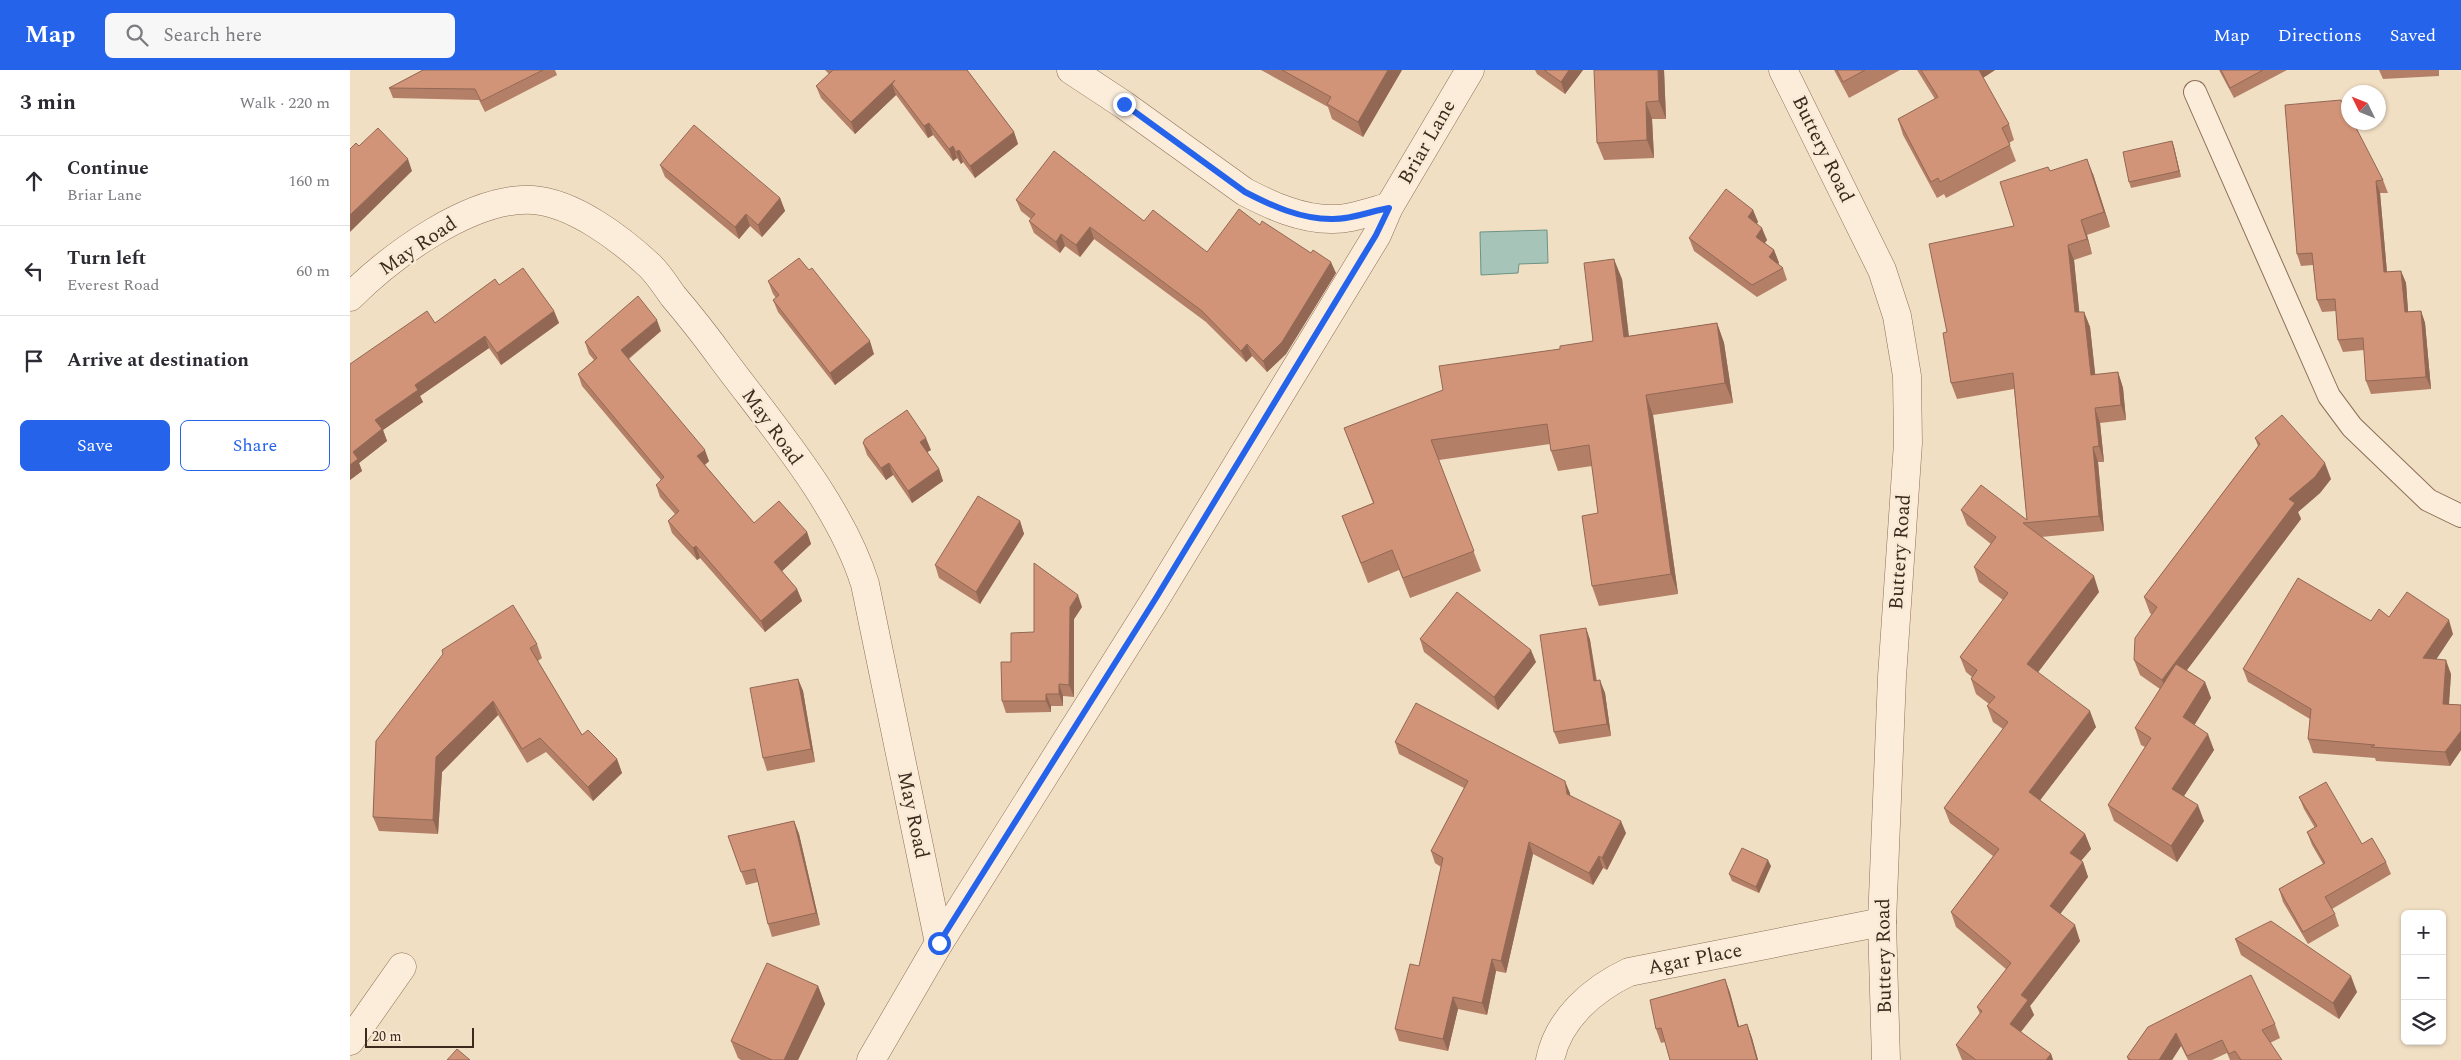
<!DOCTYPE html>
<html lang="en">
<head>
<meta charset="utf-8">
<style>
	body { margin:0; font-family:Spectral,serif; background:#f7f7f7; color:#2b2b33 }
	.controls { position:absolute; right:15px; bottom:15px; display:grid; overflow:hidden; border-radius:8px; box-shadow:0 1px 4px #0004 }
	.controls button { width:45px; height:45px; display:grid; place-items:center; padding:0; border:0; border-bottom:1px solid #e1e1e2; background:#fff; color:#2b2b33; font:25px sans-serif }
	.compass { position:absolute; left:1991px; top:15px; width:45px; height:45px; border-radius:50%; background:#fff; box-shadow:0 1px 4px #0004; rotate:313deg }
	.scale { position:absolute; left:15px; bottom:12px; width:109px; box-sizing:border-box; padding-left:5px; border:2px solid #3c2a1e; border-top:0; font-size:14px; line-height:18px; white-space:nowrap; color:#3c2a1e; -webkit-text-stroke:4px #f8ead5; paint-order:stroke }
	.stop { position:absolute; width:15px; height:15px; margin:-11px; border:4px solid #2563eb; border-radius:50%; background:#fff }
	.stop.end { background:#2563eb; border-color:#fff; box-shadow:0 1px 5px #0008 }
	.list { margin:0; padding:0; list-style:none }
	h2 { display:flex; justify-content:space-between; align-items:center; height:65px; margin:0; padding:0 20px; font-size:21px }
	h2 small { font-size:16px; font-weight:400; color:#7c7c81 }
	.list li { display:grid; grid-template-columns:32px 1fr auto; gap:15px; align-items:center; box-sizing:border-box; height:90px; padding:0 20px; border-top:1px solid #e1e1e2 }
	.list b { display:block; font-size:19px; white-space:nowrap }
	.list p { margin:0; font-size:16px; white-space:nowrap; color:#7c7c81 }
	.list em { font-size:16px; font-style:normal; color:#7c7c81 }
	.actions { display:flex; gap:10px; padding:15px 20px }
	.actions a { flex:1; padding:11px 0; border:1px solid #2563eb; border-radius:8px; text-align:center; font-size:18px; color:#2563eb }
	.actions .main { background:#2563eb; color:#fff }
	.icon { flex:none; width:28px; height:28px; fill:none; stroke:currentColor; stroke-width:2; stroke-linecap:round; stroke-linejoin:round }
	.map { position:relative; flex:none; width:2111px; height:990px; overflow:hidden }
	header { display:flex; align-items:center; gap:30px; box-sizing:border-box; height:70px; padding:0 25px; background:#2563eb; color:#fff }
	header strong { font-size:24px }
	nav { display:flex; gap:28px; margin-inline-start:auto; font-size:18px }
	.search { width:350px; height:45px; background:#f7f7f7; display:flex; align-items:center; gap:12px; box-sizing:border-box; padding:0 18px; border-radius:8px; color:#7c7c81; font-size:19px }
	main { display:flex }
	aside { flex:1; background:#fff }
	.map>svg:first-child { display:block }
</style>
</head>
<body>
<header>
<strong>Map</strong>
<div class="search"><svg class="icon" aria-label="search" viewBox="0 0 24 24"><circle cx="10" cy="10" r="6"/><path d="M15 15l6 6"/></svg>Search here</div>
<nav><a>Map</a><a>Directions</a><a>Saved</a></nav>
</header>
<main>
<aside>
<h2>3 min<small>Walk · 220 m</small></h2>
<ul class="list">
<li><svg class="icon" aria-label="ahead" viewBox="0 0 24 24"><path d="M12 20V5M6 11l6-6 6 6"/></svg><div><b>Continue</b><p>Briar Lane</p></div><em>160 m</em></li>
<li><svg class="icon" aria-label="left" viewBox="0 0 24 24"><path d="M17 20v-9H6M10 6l-5 5 5 5"/></svg><div><b>Turn left</b><p>Everest Road</p></div><em>60 m</em></li>
<li><svg class="icon" aria-label="arrive" viewBox="0 0 24 24"><path d="M6 21V4h12l-3 4 3 4H6"/></svg><div><b>Arrive at destination</b></div></li>
</ul>
<div class="actions"><a class="main">Save</a><a>Share</a></div>
</aside>
<div class="map">
<svg width="2111" height="990" viewBox="0 0 2111 990">
	<rect width="100%" height="100%" fill="#f1dfc4"/>
	<polygon fill="#a6c4b8" stroke="#6c9385" points="1197,160 1198,193 1169,194 1168,203 1131,205 1130,162"/>
	<g fill="none" stroke-linecap="round" stroke-linejoin="round">
		<defs>
			<polyline id="lane" points="1845,22 1979,326 2002,357 2078,430 2111,446"/>
			<g id="street">
				<path d="M 721,0 L 774,35 L 895,122 C 922,136 951,149 981,149 C 1000,150 1021,141 1039,137"/>
				<polyline points="1433,0 1532,200 1547,246 1557,306 1558,373 1542,607 1532,852 1536,990"/>
				<path d="M 0,227 C 41,186 122,126 183,130 C 224,133 271,169 300,196 C 309,205 316,216 323,226 C 341,247 358,269 374,291 C 424,358 490,434 515,514 L 589,873"/>
				<polyline points="0,971 52,897"/>
				<polyline points="521,990 589,873 806,528 1027,165 1039,137 1120,0"/>
				<path d="M 1200,990 C 1208,949 1243,919 1279,902 L 1532,852"/>
			</g>
		</defs>
		<use href="#lane" stroke="#8d6f59" stroke-width="24"/>
		<use href="#street" stroke="#8d6f59" stroke-width="29"/>
		<use href="#lane" stroke="#fbedd9" stroke-width="22"/>
		<use href="#street" stroke="#fbedd9" stroke-width="28"/>
	</g>
	<g fill="#b47f67">
		<polygon points="73,0 205,0 207,5 135,42 129,30 43,28 39,18"/>
		<polygon points="475,0 617,0 664,62 668,74 625,108 613,92 611,94 607,88 603,91 583,65 578,68 546,25 505,64 471,28 466,16 479,4"/>
		<polygon points="911,0 1052,0 1013,67 982,49 978,37"/>
		<polygon points="1185,0 1233,0 1215,24 1187,4"/>
		<polygon points="1314,0 1316,49 1302,49 1304,88 1254,90 1247,73"/>
		<polygon points="1484,0 1550,0 1499,28"/>
		<polygon points="1567,0 1645,0 1633,8 1659,54 1664,70 1659,73 1666,91 1596,128 1594,124 1587,128 1553,65 1548,49 1585,29"/>
		<polygon points="1869,0 1937,0 1884,28"/>
		<polygon points="2029,0 2089,0 2089,6 2033,9"/>
		<polygon points="1935,35 2033,110 2038,123 2030,123 2037,202 2051,201 2056,213 2058,242 2071,241 2075,253 2081,319 2021,324 2016,311 2014,280 1993,282 1988,270 1986,241 1972,242 1967,230 1963,195 1951,196 1947,184"/>
		<polygon points="1822,71 1824,77 1831,107 1781,118 1779,112"/>
		<polygon points="310,95 430,128 435,141 412,167 400,156 389,169 315,107"/>
		<polygon points="1698,97 1700,101 1743,104 1760,157 1737,165 1742,184 1724,190 1729,242 1734,242 1740,257 1745,305 1768,302 1773,318 1776,350 1750,353 1754,392 1748,392 1754,461 1691,467 1749,522 1688,602 1746,657 1690,730 1735,764 1741,779 1731,791 1733,792 1738,807 1710,844 1730,871 1680,936 1684,945 1671,962 1701,984 1703,990 1612,990 1606,975 1630,944 1627,937 1656,899 1606,857 1601,842 1643,786 1600,753 1594,738 1653,659 1643,652 1637,636 1639,634 1626,624 1621,609 1622,607 1616,602 1610,587 1653,530 1629,512 1624,497 1641,474 1617,455 1611,440 1677,450 1664,319 1607,329 1601,313 1597,262 1664,156"/>
		<polygon points="666,130 794,151 857,182 910,155 986,203 936,284 917,302 902,286 896,292 856,252 744,169 730,187 715,176 710,183 684,163 679,151 681,149 671,141"/>
		<polygon points="1403,140 1408,152 1407,153 1417,170 1415,173 1424,180 1429,193 1428,194 1433,198 1437,210 1407,227 1344,181 1339,168"/>
		<polygon points="1272,209 1279,266 1367,253 1374,273 1383,333 1303,345 1328,524 1249,536 1242,516 1248,443 1242,396 1208,401 1201,381 1200,374 1089,390 1131,501 1060,528 1049,500 1018,513 992,446 1023,433 994,358 1210,279 1243,271"/>
		<polygon points="418,211 524,284 485,315 428,242 423,230 426,228 423,224"/>
		<polygon points="149,215 204,241 209,253 151,295 139,278 70,326 73,332 33,360 37,371 9,393 12,401 0,410 0,294 85,253"/>
		<polygon points="311,261 279,289 359,391 355,395 404,453 457,462 461,474 432,501 447,519 452,531 415,562 350,488 347,490 322,463 318,451 325,444 310,427 306,415 311,410 232,316 228,304 244,290 239,284 235,272"/>
		<polygon points="1905,368 1981,409 1970,423 1948,442 1951,449 1837,600 1855,612 1861,628 1844,655 1864,680 1834,726 1854,751 1827,792 1764,751 1758,735 1795,677 1791,675 1785,658 1810,619 1790,605 1784,590 1802,545 1800,543 1794,527 1908,376"/>
		<polygon points="513,373 581,380 577,382 589,399 593,411 562,433 543,405 536,410 517,385"/>
		<polygon points="670,451 674,464 630,534 589,508 585,495"/>
		<polygon points="732,537 724,549 724,627 713,626 713,636 701,636 701,642 656,643 652,631 661,592 684,562"/>
		<polygon points="2039,547 2103,564 2086,589 2101,604 2099,634 2111,635 2111,680 2100,696 2026,691 2025,688 1963,683 1958,669 1960,649 1898,612 1893,599"/>
		<polygon points="1236,558 1240,570 1247,611 1255,623 1261,666 1209,674 1204,662"/>
		<polygon points="1070,569 1186,592 1148,640 1074,582"/>
		<polygon points="187,574 192,588 188,591 232,665 267,689 272,703 243,731 196,682 177,693 148,645 92,702 88,764 29,761 23,747 26,671"/>
		<polygon points="448,609 453,621 465,692 417,701 413,688"/>
		<polygon points="1045,672 1220,723 1220,725 1276,763 1257,800 1253,798 1243,815 1183,784 1156,903 1146,901 1137,945 1108,939 1098,981 1049,971 1045,959 1069,896 1091,797 1085,793 1081,781 1114,718 1049,684"/>
		<polygon points="1949,727 2036,792 2041,804 1982,839 1985,844 1989,856 1958,874 1933,832 1929,819 1973,794 1962,775 1957,762 1965,758 1954,739"/>
		<polygon points="444,751 449,764 470,855 422,867 418,854 408,812 396,815 378,766"/>
		<polygon points="1421,796 1409,823 1382,811 1379,804"/>
		<polygon points="1885,869 2007,922 1989,949 1891,885"/>
		<polygon points="1375,909 1380,923 1389,956 1397,954 1402,968 1408,990 1320,990 1315,972 1311,973 1306,959"/>
		<polygon points="468,916 475,934 448,990 391,990 388,988 381,971"/>
		<polygon points="1925,954 1930,968 1920,973 1932,990 1880,990 1877,983 1862,990 1838,990 1831,976 1822,990 1778,990 1777,987 1798,957"/>
	</g>
	<g fill="#926854">
		<polygon points="1038,0 1052,0 1013,67 1008,52"/>
		<polygon points="1219,0 1233,0 1215,24 1211,12"/>
		<polygon points="1308,0 1314,0 1316,49 1309,31"/>
		<polygon points="1628,0 1645,0 1631,9"/>
		<polygon points="545,10 542,14 546,25 505,64 501,52"/>
		<polygon points="1296,32 1302,49 1304,88 1297,70"/>
		<polygon points="579,53 583,65 578,68 574,56"/>
		<polygon points="664,62 668,74 625,108 620,96"/>
		<polygon points="1822,71 1824,77 1831,107 1829,101"/>
		<polygon points="603,76 607,88 603,91 599,79"/>
		<polygon points="609,80 613,92 611,94 606,82"/>
		<polygon points="58,89 62,101 0,162 0,145"/>
		<polygon points="1737,89 1743,104 1760,157 1754,142"/>
		<polygon points="2026,111 2030,123 2038,214 2034,202"/>
		<polygon points="430,128 435,141 412,167 408,155"/>
		<polygon points="1403,140 1408,152 1402,159 1398,147"/>
		<polygon points="396,144 400,156 389,169 385,157"/>
		<polygon points="1731,150 1737,165 1742,184 1737,169"/>
		<polygon points="740,157 744,169 730,187 726,175"/>
		<polygon points="1412,158 1417,170 1410,179 1406,167"/>
		<polygon points="711,164 715,176 710,183 706,172"/>
		<polygon points="1718,175 1724,190 1731,258 1725,242"/>
		<polygon points="1424,180 1429,193 1423,200 1419,187"/>
		<polygon points="1264,189 1272,209 1281,286 1274,267"/>
		<polygon points="981,192 986,203 936,284 917,302 913,291"/>
		<polygon points="2051,201 2056,213 2059,254 2055,242"/>
		<polygon points="204,241 209,253 151,295 147,283"/>
		<polygon points="2071,241 2075,253 2081,319 2076,307"/>
		<polygon points="1734,242 1740,257 1747,320 1741,305"/>
		<polygon points="307,250 311,261 275,291 271,280"/>
		<polygon points="1367,253 1374,273 1383,333 1375,313"/>
		<polygon points="135,266 139,278 70,326 73,332 33,360 37,371 9,393 12,401 0,410 0,395 3,382 25,350 65,315"/>
		<polygon points="520,271 524,284 485,315 480,303"/>
		<polygon points="897,274 902,286 896,292 891,281"/>
		<polygon points="1768,302 1773,318 1776,350 1771,335"/>
		<polygon points="1296,325 1303,345 1328,524 1321,504"/>
		<polygon points="1745,338 1750,353 1754,392 1749,376"/>
		<polygon points="576,368 581,380 574,384 570,372"/>
		<polygon points="1743,377 1748,392 1754,461 1749,446"/>
		<polygon points="355,380 359,391 351,398 347,386"/>
		<polygon points="539,393 543,405 536,410 531,398"/>
		<polygon points="1975,393 1981,409 1970,423 1948,442 1951,449 1818,625 1812,610 1939,429"/>
		<polygon points="589,399 593,411 562,433 558,421"/>
		<polygon points="670,451 674,464 630,534 626,522"/>
		<polygon points="457,462 461,474 429,504 424,492"/>
		<polygon points="346,476 350,488 347,490 343,478"/>
		<polygon points="1744,506 1749,522 1683,609 1677,594"/>
		<polygon points="447,519 452,531 415,562 411,551"/>
		<polygon points="728,525 732,537 724,549 724,627 719,615 720,537"/>
		<polygon points="2099,550 2103,564 2078,602 2073,588"/>
		<polygon points="1236,558 1240,570 1248,624 1244,611"/>
		<polygon points="1181,580 1186,592 1148,640 1144,627"/>
		<polygon points="2096,590 2101,604 2098,647 2093,634"/>
		<polygon points="448,609 453,621 465,692 461,679"/>
		<polygon points="1250,610 1255,623 1261,666 1257,654"/>
		<polygon points="1855,612 1861,628 1839,664 1833,647"/>
		<polygon points="709,614 713,626 713,636 709,624"/>
		<polygon points="696,624 701,636 701,642 696,631"/>
		<polygon points="143,631 148,645 92,702 88,764 83,750 86,687"/>
		<polygon points="1740,641 1746,657 1685,737 1679,722"/>
		<polygon points="2111,661 2111,680 2100,696 2095,682"/>
		<polygon points="1858,664 1864,680 1828,735 1822,719"/>
		<polygon points="267,689 272,703 243,731 238,717"/>
		<polygon points="1215,711 1220,723 1221,736 1217,724"/>
		<polygon points="1848,735 1854,751 1827,792 1821,776"/>
		<polygon points="444,751 449,764 470,855 466,843"/>
		<polygon points="1271,751 1276,763 1257,800 1252,788"/>
		<polygon points="1735,764 1741,779 1725,798 1720,783"/>
		<polygon points="1179,772 1183,784 1156,903 1151,891"/>
		<polygon points="1249,786 1253,798 1243,815 1239,803"/>
		<polygon points="1418,790 1421,796 1409,823 1406,817"/>
		<polygon points="1733,792 1738,807 1705,851 1700,836"/>
		<polygon points="1725,855 1730,871 1680,936 1684,945 1665,969 1660,954 1671,925"/>
		<polygon points="1142,889 1146,901 1137,945 1132,933"/>
		<polygon points="2001,906 2007,922 1989,949 1983,933"/>
		<polygon points="1375,909 1380,923 1393,971 1388,957"/>
		<polygon points="468,916 475,934 448,990 434,990"/>
		<polygon points="1103,927 1108,939 1098,981 1093,969"/>
		<polygon points="1397,954 1402,968 1408,990 1407,990"/>
		<polygon points="1826,963 1831,976 1822,990 1809,990"/>
		<polygon points="1701,984 1703,990 1696,990"/>
	</g>
	<g fill="#d19478" stroke="#926854">
		<polygon points="73,0 193,0 131,31 125,19 39,18"/>
		<polygon points="483,0 617,0 664,62 620,96 609,80 606,82 603,76 599,79 579,53 574,56 542,14 545,10 501,52 466,16"/>
		<polygon points="932,0 1038,0 1008,52 977,34 981,27"/>
		<polygon points="1194,0 1219,0 1211,12"/>
		<polygon points="1244,0 1308,0 1309,31 1296,32 1297,70 1247,73"/>
		<polygon points="1487,0 1515,0 1493,12"/>
		<polygon points="1571,0 1629,0 1659,54 1652,58 1660,75 1590,112 1588,108 1581,112 1548,49 1588,27"/>
		<polygon points="1871,0 1913,0 1880,18"/>
		<polygon points="1991,30 1998,44 1998,52 2003,52 2033,110 2026,111 2034,202 2051,201 2055,242 2071,241 2076,307 2016,311 2013,268 1988,270 1985,229 1967,230 1962,183 1947,184 1935,35"/>
		<polygon points="344,55 430,128 408,155 396,144 385,157 310,95"/>
		<polygon points="28,58 58,89 0,145 0,79 6,73 9,76"/>
		<polygon points="1822,71 1829,101 1779,112 1773,82"/>
		<polygon points="704,81 794,151 803,140 857,182 889,139 910,155 912,151 961,183 963,180 981,192 932,272 913,291 897,274 891,281 852,241 740,157 726,175 711,164 706,172 679,151 685,144 666,130"/>
		<polygon points="1737,89 1754,142 1731,150 1737,169 1718,175 1725,242 1734,242 1741,305 1768,302 1771,335 1745,338 1749,376 1743,377 1749,446 1673,453 1744,506 1677,594 1740,641 1679,722 1735,764 1720,783 1733,792 1700,836 1725,855 1671,925 1678,930 1660,954 1701,984 1696,990 1626,990 1606,975 1632,941 1627,937 1661,893 1601,842 1649,779 1594,738 1658,652 1637,636 1645,627 1621,609 1627,600 1610,587 1658,523 1624,497 1646,467 1611,440 1631,415 1677,450 1663,303 1601,313 1593,263 1597,262 1579,174 1664,156 1650,112 1698,97 1700,101"/>
		<polygon points="1376,119 1403,140 1398,147 1412,158 1406,167 1424,180 1419,187 1433,198 1402,215 1339,168"/>
		<polygon points="449,188 459,200 462,198 520,271 480,303 423,230 429,225 418,211"/>
		<polygon points="1264,189 1274,267 1367,253 1375,313 1296,325 1321,504 1242,516 1232,446 1248,443 1239,375 1201,381 1197,354 1081,370 1124,481 1053,508 1042,480 1011,493 992,446 1024,433 994,358 1093,320 1089,296 1210,279 1210,276 1243,271 1234,193"/>
		<polygon points="173,198 204,241 147,283 135,266 65,315 68,320 25,350 32,359 3,382 8,389 0,395 0,294 77,241 85,253 145,209 149,215"/>
		<polygon points="288,226 307,250 271,280 355,380 347,386 404,453 429,431 457,462 424,492 447,519 411,551 346,476 343,478 318,451 329,441 306,415 314,407 228,304 247,288 235,272"/>
		<polygon points="557,340 576,368 570,372 589,399 558,421 539,393 531,398 513,373 515,369"/>
		<polygon points="1932,345 1975,393 1965,407 1939,429 1945,433 1812,610 1784,590 1785,568 1807,537 1794,527 1910,374 1905,368"/>
		<polygon points="628,426 670,451 626,522 585,495"/>
		<polygon points="684,493 728,525 720,537 719,615 709,614 709,624 696,624 696,631 652,631 651,592 661,592 661,563 684,562"/>
		<polygon points="1948,508 2021,551 2029,539 2039,547 2057,522 2099,550 2073,588 2096,590 2093,634 2111,635 2111,661 2095,682 2021,677 2025,675 1958,669 1961,639 1893,599"/>
		<polygon points="1107,522 1181,580 1144,627 1070,569"/>
		<polygon points="163,535 187,574 180,578 232,665 238,660 267,689 238,717 190,668 172,679 143,631 86,687 83,750 23,747 26,671 93,584 92,580"/>
		<polygon points="1236,558 1244,611 1250,610 1257,654 1204,662 1190,565"/>
		<polygon points="1826,594 1855,612 1833,647 1858,664 1822,719 1848,735 1821,776 1758,735 1801,668 1785,658"/>
		<polygon points="448,609 461,679 413,688 400,618"/>
		<polygon points="1066,633 1215,711 1217,724 1271,751 1252,788 1249,786 1239,803 1179,772 1151,891 1142,889 1132,933 1103,927 1093,969 1045,959 1060,894 1069,896 1093,788 1081,781 1118,711 1045,672"/>
		<polygon points="1976,712 2012,774 2022,768 2036,792 1975,827 1985,844 1953,862 1929,819 1975,793 1957,762 1967,756 1949,727"/>
		<polygon points="444,751 466,843 418,854 405,799 391,802 378,766"/>
		<polygon points="1392,778 1418,790 1406,817 1379,804"/>
		<polygon points="1921,851 2001,906 1983,933 1885,869"/>
		<polygon points="417,893 468,916 434,990 422,990 381,971"/>
		<polygon points="1901,905 1925,954 1912,960 1932,990 1891,990 1885,981 1879,984 1872,970 1837,986 1826,963 1809,990 1781,990 1777,987 1798,957"/>
		<polygon points="1375,909 1388,957 1397,954 1407,990 1320,990 1311,958 1306,959 1300,930"/>
		<polygon points="107,979 120,990 97,990"/>
	</g>
	<g fill="none" stroke-linecap="round" stroke-linejoin="round">
		<path stroke="#2563eb" stroke-width="6" d="M 589,873 L 806,528 L 1026,165 L 1039,138 C 1021,141 1000,150 981,149 C 951,149 922,136 895,122 L 774,34"/>
	</g>
	<g text-anchor="middle" dominant-baseline="central" stroke-width="5" stroke-linejoin="round" paint-order="stroke">
		<g font-size="20" fill="#3c2a1e" stroke="#f8ead5">
			<text transform="translate(1077 72) rotate(-60)">Briar Lane</text>
			<text transform="translate(1473 79) rotate(64)">Buttery Road</text>
			<text transform="translate(68 176) rotate(-34)">May Road</text>
			<text transform="translate(422 357) rotate(54)">May Road</text>
			<text transform="translate(1550 482) rotate(-86)">Buttery Road</text>
			<text transform="translate(563 745) rotate(78)">May Road</text>
			<text transform="translate(1534 886) rotate(-91)">Buttery Road</text>
			<text transform="translate(1345 889) rotate(-11)">Agar Place</text>
		</g>
	</g>
</svg>
<div class="controls">
<button>+</button>
<button>−</button>
<button><svg class="icon" aria-label="layers" viewBox="0 0 24 24"><path d="M12 4l9 5-9 5-9-5zM3 14l9 5 9-5"/></svg></button>
</div>
<svg class="compass" viewBox="-18 -18 36 36"><path d="M0-13l5 13h-10z" fill="#e53935"/><path d="M0 13l5-13h-10z" fill="#7c7c81"/></svg>
<div class="scale">20 m</div>
<div class="stop" style="left:589px;top:873px"></div>
<div class="stop end" style="left:774px;top:34px"></div>
</div>
</main>
</body>
</html>
